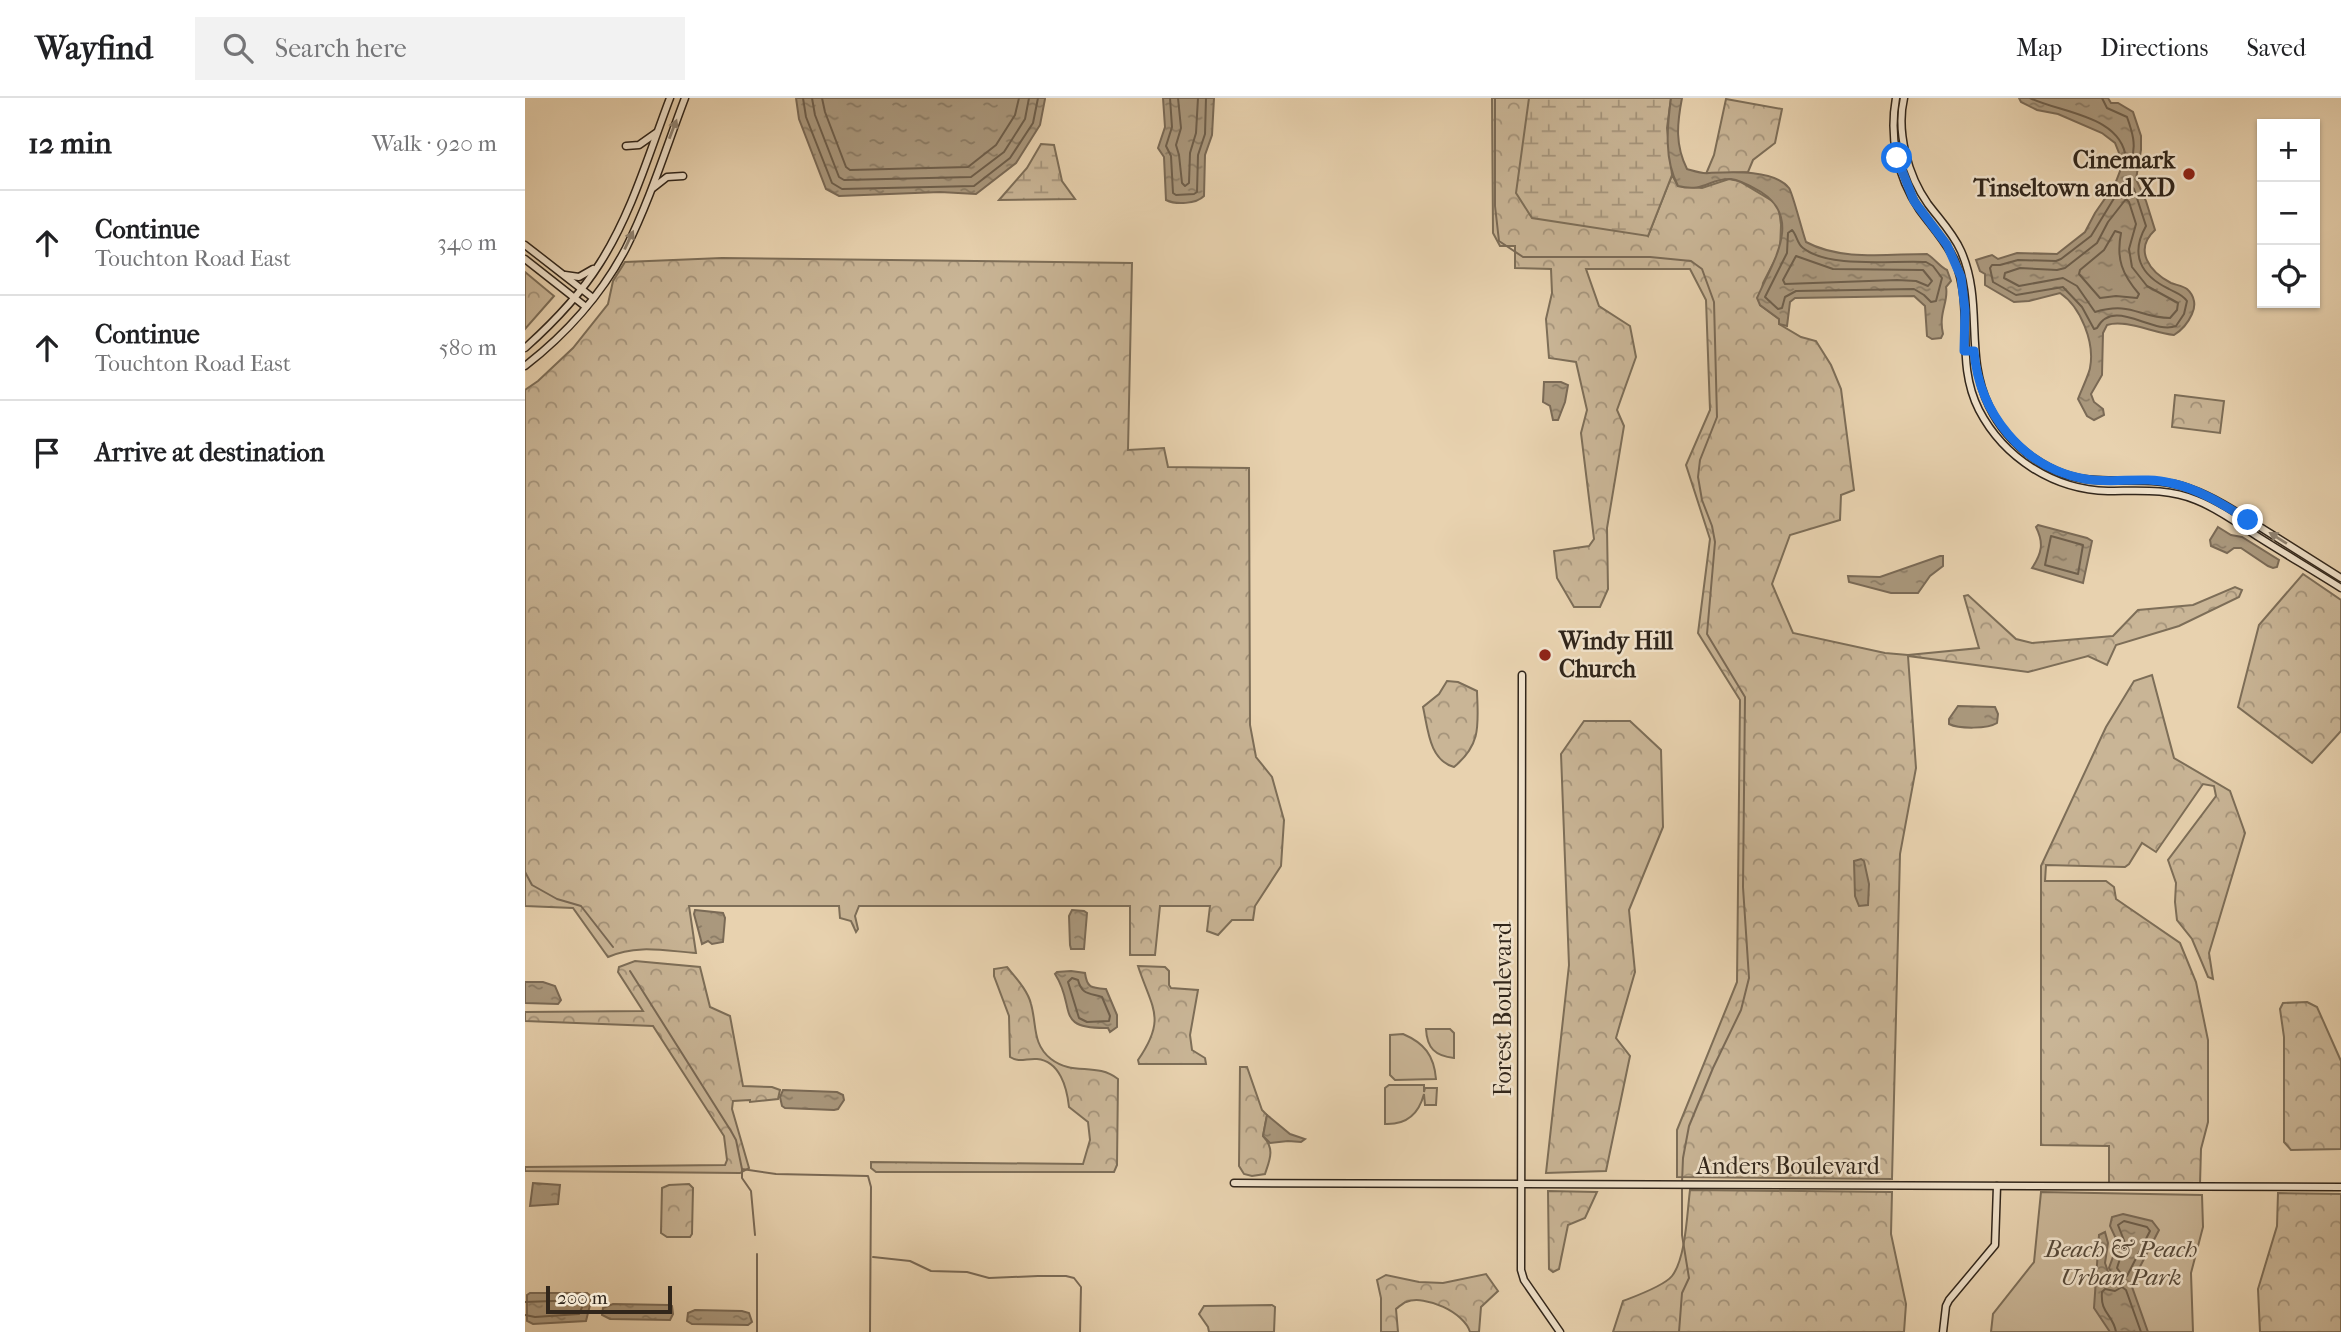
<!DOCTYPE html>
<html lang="en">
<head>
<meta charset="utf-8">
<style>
	body { margin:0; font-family:"IM FELL French Canon",serif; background:#f2f2f2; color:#202124 }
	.controls { position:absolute; right:21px; top:21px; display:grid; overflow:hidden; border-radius:0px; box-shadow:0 2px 5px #0004 }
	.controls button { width:63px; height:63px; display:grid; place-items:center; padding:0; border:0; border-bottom:2px solid #e0e0e0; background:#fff; color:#202124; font:35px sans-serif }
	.scale { position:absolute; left:21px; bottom:18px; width:126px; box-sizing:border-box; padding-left:7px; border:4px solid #31261b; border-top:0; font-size:19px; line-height:24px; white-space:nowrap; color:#31261b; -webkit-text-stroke:5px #f0e2cb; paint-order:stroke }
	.stop { position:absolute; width:21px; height:21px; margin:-16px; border:5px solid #1a73e8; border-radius:50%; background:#fff }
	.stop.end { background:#1a73e8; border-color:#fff; box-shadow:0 2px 7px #0008 }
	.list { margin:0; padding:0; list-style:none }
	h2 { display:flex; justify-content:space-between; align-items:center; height:91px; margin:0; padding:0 28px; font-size:30px }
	h2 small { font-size:23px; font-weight:400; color:#757577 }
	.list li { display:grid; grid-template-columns:46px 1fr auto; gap:21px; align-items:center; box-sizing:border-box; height:105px; padding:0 28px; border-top:2px solid #e0e0e0 }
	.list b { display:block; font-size:26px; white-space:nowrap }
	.list p { margin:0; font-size:23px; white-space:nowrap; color:#757577 }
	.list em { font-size:23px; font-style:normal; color:#757577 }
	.icon { flex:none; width:38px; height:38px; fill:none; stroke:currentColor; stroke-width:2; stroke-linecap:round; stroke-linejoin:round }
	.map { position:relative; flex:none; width:1816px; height:1234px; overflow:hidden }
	header { display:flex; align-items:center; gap:42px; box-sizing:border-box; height:98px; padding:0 35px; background:#fff; border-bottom:2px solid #e0e0e0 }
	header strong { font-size:33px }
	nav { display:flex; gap:38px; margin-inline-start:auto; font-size:24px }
	.search { width:490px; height:63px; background:#f2f2f2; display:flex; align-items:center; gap:18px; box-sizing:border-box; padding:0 24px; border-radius:0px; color:#757577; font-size:26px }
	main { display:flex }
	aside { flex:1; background:#fff }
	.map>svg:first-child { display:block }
</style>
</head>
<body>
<header>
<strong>Wayfind</strong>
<div class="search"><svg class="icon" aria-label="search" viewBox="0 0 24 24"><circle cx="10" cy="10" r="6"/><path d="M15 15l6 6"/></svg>Search here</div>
<nav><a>Map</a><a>Directions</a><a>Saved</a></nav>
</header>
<main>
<aside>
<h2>12 min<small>Walk · 920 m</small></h2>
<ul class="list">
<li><svg class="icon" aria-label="ahead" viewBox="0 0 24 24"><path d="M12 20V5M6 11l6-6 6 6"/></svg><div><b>Continue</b><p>Touchton Road East</p></div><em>340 m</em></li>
<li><svg class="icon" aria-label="ahead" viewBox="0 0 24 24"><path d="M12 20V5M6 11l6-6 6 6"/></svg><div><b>Continue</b><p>Touchton Road East</p></div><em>580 m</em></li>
<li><svg class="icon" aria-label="arrive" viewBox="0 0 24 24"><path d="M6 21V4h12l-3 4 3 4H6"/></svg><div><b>Arrive at destination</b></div></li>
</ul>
</aside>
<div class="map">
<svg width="1816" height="1234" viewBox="0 0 1816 1234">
	<defs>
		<pattern id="forest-crowns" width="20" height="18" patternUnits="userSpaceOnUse" patternTransform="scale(1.75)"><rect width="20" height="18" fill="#c9b596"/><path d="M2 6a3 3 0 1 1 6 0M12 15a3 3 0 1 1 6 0" fill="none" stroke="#a4937a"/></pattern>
		<pattern id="wetland-marsh" width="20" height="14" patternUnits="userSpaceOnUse" patternTransform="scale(1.75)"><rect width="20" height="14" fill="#c9b596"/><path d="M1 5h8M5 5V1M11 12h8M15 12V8" fill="none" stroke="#a4937a"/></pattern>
		<pattern id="water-ripples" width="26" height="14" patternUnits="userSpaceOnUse" patternTransform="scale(1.75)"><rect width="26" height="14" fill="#aa987d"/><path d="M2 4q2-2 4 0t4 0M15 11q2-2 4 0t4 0" fill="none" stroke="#8b7c66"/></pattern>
	</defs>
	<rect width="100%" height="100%" fill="#e8d2af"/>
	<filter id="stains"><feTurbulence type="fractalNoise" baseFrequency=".00286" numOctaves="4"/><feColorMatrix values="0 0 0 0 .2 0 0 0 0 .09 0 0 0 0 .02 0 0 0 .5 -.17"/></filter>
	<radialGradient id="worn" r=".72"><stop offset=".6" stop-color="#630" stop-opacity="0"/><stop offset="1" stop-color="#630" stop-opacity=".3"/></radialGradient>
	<g fill="url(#forest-crowns)" stroke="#7d6e58" stroke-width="2">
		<polygon points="967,0 1005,0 1123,138 1147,77 1153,88 1177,90 1204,81 1214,83 1249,104 1254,111 1256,127 1255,152 1238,185 1235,207 1254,221 1254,226 1276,239 1291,243 1306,267 1316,291 1329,392 1316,397 1315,422 1265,437 1247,486 1268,535 1360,555 1383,557 1454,550 1439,498 1443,497 1491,541 1507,545 1588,538 1613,512 1668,507 1710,489 1717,492 1714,499 1654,528 1591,547 1582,567 1563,558 1503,574 1383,558 1391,670 1375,756 1367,1081 1152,1079 1152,1032 1212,884 1215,602 1173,535 1185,441 1161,367 1185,312 1181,202 1165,171 1061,171 1074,208 1105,228 1111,259 1092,312 1099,328 1082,430 1083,491 1075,509 1049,509 1032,480 1029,453 1064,448 1069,441 1056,335 1062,312 1051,264 1024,260 1021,221 1027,195 1026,171 990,170 990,148 975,148 968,135"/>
		<polygon points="1201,1 1257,11 1250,45 1228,62 1223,74 1181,76 1189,57"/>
		<path d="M 197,160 L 607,165 L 603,352 L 639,350 L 643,369 L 724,370 L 725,627 L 731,659 L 747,679 L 759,722 L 756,768 L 730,808 L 728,822 L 707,822 L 693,837 L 682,833 L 685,808 L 635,808 L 630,857 L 605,857 L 605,808 L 334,808 L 330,818 L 333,831 L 331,834 L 326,823 L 315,820 L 314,808 L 164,808 L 171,855 C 141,853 112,846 83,859 L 48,810 L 0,808 L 0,292 L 13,283 L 48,250 L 83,206 L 88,183 L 100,164 Z"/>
		<polygon points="0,174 29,198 0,231"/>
		<polygon points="1650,297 1699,303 1695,335 1647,329"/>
		<polygon points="1778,476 1816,502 1816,633 1787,665 1713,609 1734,527"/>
		<polygon points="1627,577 1649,660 1705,693 1720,735 1684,855 1688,881 1683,879 1667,841 1652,822 1650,804 1651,785 1643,762 1691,698 1689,688 1678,686 1631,754 1617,745 1604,766 1600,769 1521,767 1520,783 1581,783 1589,789 1591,801 1655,845 1671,884 1683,942 1683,1024 1676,1051 1675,1086 1584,1086 1584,1048 1516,1047 1516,768 1581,629 1609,583"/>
		<path d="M 922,583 L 933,584 L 952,593 C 953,626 957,646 929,669 C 904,662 903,631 898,609 L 914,596 Z"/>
		<polygon points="1059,623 1105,623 1136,652 1138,729 1104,812 1110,874 1091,940 1105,958 1081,1073 1021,1075 1044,867 1036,656"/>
		<polygon points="110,863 175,869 185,909 205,918 218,988 247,989 255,992 253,1001 225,1004 225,1002 208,1003 207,1011 224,1070 215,1075 0,1073 0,1069 200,1067 202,1062 199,1038 128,928 0,923 0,914 118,913 93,874 94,869"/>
		<path d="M 613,868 L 640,869 L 644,873 L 644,887 L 646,890 L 673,892 L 665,937 L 667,952 L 680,960 L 681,966 L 614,966 L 613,962 C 642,920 627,911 613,868 Z"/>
		<path d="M 482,869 C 491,880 503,893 506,906 C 512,927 507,946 526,961 C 548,978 571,964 593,981 L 592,1067 L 589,1074 L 351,1074 L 346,1070 L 346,1064 L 558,1066 L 565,1042 L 563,1024 L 544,1009 C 542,990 535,963 512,961 C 502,960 494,965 485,959 L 484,918 L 469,878 L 469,871 Z"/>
		<polygon points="1782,904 1792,909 1816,963 1816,1051 1766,1052 1759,1044 1759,939 1755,911 1758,905"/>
		<path d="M 715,969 L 722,969 L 737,1012 L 742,1017 L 738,1038 C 750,1051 745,1061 740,1076 L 727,1078 L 719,1076 L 714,1068 Z"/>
		<polygon points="164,1086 168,1090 167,1136 165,1139 142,1139 136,1135 137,1090 144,1087"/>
		<path d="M 1165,1092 L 1367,1094 L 1366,1136 L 1381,1206 L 1379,1234 L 1088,1234 L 1098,1203 C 1111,1198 1139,1188 1147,1178 C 1161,1160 1162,1115 1165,1092 Z"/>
		<polygon points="1023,1093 1072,1094 1060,1120 1043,1127 1034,1171 1028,1174 1024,1171"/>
		<polygon points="1753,1095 1816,1096 1816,1234 1735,1234 1733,1191 1752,1128"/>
		<path d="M 961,1176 L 973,1193 L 956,1209 L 954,1234 L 945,1234 C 940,1215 900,1196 881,1204 C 880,1204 872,1210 871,1211 L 873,1234 L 856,1234 L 856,1200 L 852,1182 L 861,1177 L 894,1184 L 918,1185 Z"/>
	</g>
	<g fill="url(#wetland-marsh)" stroke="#7d6e58" stroke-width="2">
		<polygon points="1004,0 1146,0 1142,30 1147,77 1123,138 1007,120 991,95"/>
		<polygon points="516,46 529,47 537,83 550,101 474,102 502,70"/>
	</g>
	<g fill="#c9b596" stroke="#7d6e58" stroke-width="2">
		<path d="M 901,931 L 925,931 L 929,935 L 929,960 C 910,958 902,950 901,931 Z"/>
		<path d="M 878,936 C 899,945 909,957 911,981 L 870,982 L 865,977 L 865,937 Z"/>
		<path d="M 864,987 L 899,987 L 899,994 L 900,990 L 912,990 L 911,1007 L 900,1007 L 899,996 C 894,1015 882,1027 860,1026 L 860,990 Z"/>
		<polygon points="1516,1094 1677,1097 1678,1129 1666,1175 1668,1234 1466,1234 1468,1216 1509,1164"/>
		<polygon points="747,1207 750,1209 749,1234 684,1234 683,1229 674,1216 679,1208"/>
	</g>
	<g fill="url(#water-ripples)" stroke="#7a6a56" stroke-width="2">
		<polygon points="271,0 520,0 520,1 515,27 491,65 451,96 415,94 314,98 301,91 274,21"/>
		<path d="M 638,0 L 689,0 L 687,37 L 680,57 L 679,98 C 671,106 651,107 641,102 L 639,59 L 633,50 L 640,29 Z"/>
		<path d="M 1146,0 L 1157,0 C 1152,26 1150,47 1162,71 C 1169,73 1177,76 1184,75 C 1205,74 1249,71 1264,90 C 1268,96 1277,133 1281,144 C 1316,163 1362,156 1402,156 C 1410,161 1415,169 1422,172 L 1426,183 L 1421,189 C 1424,203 1413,215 1418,236 L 1416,240 L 1407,241 L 1402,238 L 1400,208 L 1389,198 L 1270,200 L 1265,204 L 1262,228 L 1254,226 L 1254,221 L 1235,207 L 1232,200 C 1246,167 1279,121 1236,94 C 1227,89 1216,82 1206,81 C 1184,80 1180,95 1153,88 C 1139,62 1142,29 1146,0 Z"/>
		<path d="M 1494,0 L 1583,0 L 1586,5 L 1593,5 L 1608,14 L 1616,38 L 1616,52 L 1611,81 L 1621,103 L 1630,132 C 1608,152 1625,174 1646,185 C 1651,187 1658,188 1662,191 C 1670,198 1671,208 1667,216 C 1663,225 1657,232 1649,237 C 1628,235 1601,221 1582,227 L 1578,235 L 1577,277 L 1566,296 L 1569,304 L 1578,311 L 1579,317 L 1569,322 L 1562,318 L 1553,301 C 1556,293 1564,276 1565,270 C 1570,245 1556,209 1535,195 L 1504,203 L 1489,204 L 1460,187 L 1460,176 L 1455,173 L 1451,162 L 1467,157 L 1473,161 L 1492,155 L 1532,156 L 1560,134 L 1570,115 L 1590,86 L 1595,73 L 1594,55 L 1590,45 L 1577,35 L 1533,16 L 1512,12 L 1496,4 Z"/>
		<polygon points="1019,284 1036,284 1043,287 1040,304 1033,322 1028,322 1025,308 1018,304"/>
		<path d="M 1513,427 L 1562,440 L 1567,443 L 1558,485 L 1507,470 C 1517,455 1519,445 1511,429 Z"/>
		<polygon points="1693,429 1706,437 1717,439 1754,462 1752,469 1748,470 1743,468 1716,450 1709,450 1702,455 1686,448 1685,442"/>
		<polygon points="1415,458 1418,458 1418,468 1405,478 1393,495 1366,495 1324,484 1323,478 1355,479"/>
		<path d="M 1433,608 L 1470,609 L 1473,616 L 1472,625 C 1463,631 1434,631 1424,626 L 1424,621 Z"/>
		<polygon points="1336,761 1339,763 1344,786 1343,807 1334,808 1330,798 1329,763"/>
		<polygon points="170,812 198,815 200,820 198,844 187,846 183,843 177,846 169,816"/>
		<polygon points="547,812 559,813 562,815 559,851 546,851 545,847 544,818"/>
		<path d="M 546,873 L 560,875 C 562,890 566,890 581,891 L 592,917 L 592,929 L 585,934 L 583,930 C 528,931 552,910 530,876 L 532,874 Z"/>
		<polygon points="0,884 18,884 30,888 36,902 33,906 0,905"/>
		<polygon points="258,992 312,994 318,997 319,1002 313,1011 309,1012 260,1010 257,1008 255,999"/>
		<polygon points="742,1017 765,1036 780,1041 776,1044 763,1043 745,1045 738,1038"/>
		<polygon points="8,1085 35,1087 33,1106 5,1108"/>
		<polygon points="1598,1116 1627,1123 1634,1132 1606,1186 1623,1234 1585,1234 1569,1210 1574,1137 1580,1134 1583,1145 1580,1165 1588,1188 1591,1184 1584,1170 1593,1145 1585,1128 1587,1119"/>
		<polygon points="5,1195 62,1195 67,1199 61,1223 8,1226 2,1223 2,1197"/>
		<polygon points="88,1206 144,1207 147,1208 148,1216 145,1222 85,1221 77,1217 78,1210"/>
		<polygon points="170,1212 217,1213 224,1215 227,1224 223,1227 167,1226 162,1223 163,1215"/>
	</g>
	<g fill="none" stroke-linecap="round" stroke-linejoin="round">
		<g stroke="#6e5f4c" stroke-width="2">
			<polyline points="278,0 281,19 307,85 317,91 449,88 485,60 508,25 513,0"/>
			<polyline points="287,0 290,17 314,79 319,82 446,79 479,54 500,21 504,0"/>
			<polyline points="297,0 300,14 321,69 325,72 443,69 471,47 490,17 494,0"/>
			<polyline points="645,0 647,29 641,48 646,58 648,95 651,97 669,96 672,94 673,57 680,36 681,0"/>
			<polyline points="653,0 656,30 651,47 654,57 657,85 660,88 664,85 665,55 671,35 673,0"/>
			<path d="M 1505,0 C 1535,15 1597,17 1601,61 L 1606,62 C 1612,48 1607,33 1602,19 L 1582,10 L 1577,0"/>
			<path d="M 1602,82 L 1609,91 L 1621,128 C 1605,156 1615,177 1644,191 C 1651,195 1657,196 1662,203 L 1659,216 L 1651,228 C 1627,237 1589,199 1572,230 L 1569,231 L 1557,209 L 1538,189 L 1491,197 L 1468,184 L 1465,170 L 1467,167 L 1475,167 L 1493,162 L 1531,163 L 1536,161 L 1566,138 L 1599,84 Z"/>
			<path d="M 1601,101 L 1604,104 L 1611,126 L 1604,151 L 1607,169 L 1622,188 L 1653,205 L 1652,212 L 1645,220 C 1614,220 1607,203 1570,214 L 1552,188 L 1538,180 L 1494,188 L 1479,180 L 1480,175 L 1495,170 L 1532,172 L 1540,170 L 1572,145 L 1583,124 Z"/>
			<path d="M 1267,132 C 1272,137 1272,146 1278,150 C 1305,171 1367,162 1401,164 L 1408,168 L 1417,180 L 1411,203 L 1406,204 L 1399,197 L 1389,191 L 1271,193 L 1260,199 L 1257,210 L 1253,211 L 1240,199 L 1262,155 L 1263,135 Z"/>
			<path d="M 1590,133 L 1596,135 C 1591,161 1597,176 1614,196 L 1612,200 L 1591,198 L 1575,200 L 1554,176 L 1555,172 L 1579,152 Z"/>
			<polygon points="1271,158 1308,171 1398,172 1407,183 1403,188 1391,183 1372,182 1260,186 1258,182"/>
			<polygon points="1526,438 1558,447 1553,476 1520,467"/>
			<path d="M 547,880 L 553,882 C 557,897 564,895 577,899 L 585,918 L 584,923 L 562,924 L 554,920 L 543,884 Z"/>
			<polygon points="1599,1123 1622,1129 1625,1133 1602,1178 1599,1180 1592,1170 1600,1145 1593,1127"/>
			<polyline points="0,1204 56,1202 59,1205 54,1216 10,1219 0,1217"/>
			<path d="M 1591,1234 C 1588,1216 1575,1216 1577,1194 L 1580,1191 L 1590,1193 L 1597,1189 L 1601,1192 L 1616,1234"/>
		</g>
		<g stroke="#7a6a56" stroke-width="2">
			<polyline points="970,0 970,108 974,143 998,159 1125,159 1166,163 1177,171 1189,204 1192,319 1175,362 1173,379 1177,402 1187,428 1190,444 1182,536 1220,599 1218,789 1224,880 1216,912 1188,970 1164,1028 1158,1060 1157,1085"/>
			<polyline points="0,774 7,787 32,801 56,808 88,849"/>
			<polyline points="105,873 206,1033 211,1042 217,1071 251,1076 343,1078 346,1089 345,1234"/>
			<polyline points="217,1071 217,1080 226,1093 230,1137"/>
			<polyline points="348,1159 385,1163 406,1173 442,1174 464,1180 513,1178 541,1178 549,1180 556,1189 555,1234"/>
			<polyline points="232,1234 232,1156"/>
			<polyline points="1154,1234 1157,1195 1164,1180 1157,1137 1157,1091"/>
		</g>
		<defs>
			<g id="secondary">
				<path d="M 1371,0 C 1364,39 1372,78 1394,111 C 1407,129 1421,143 1430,163 C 1450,213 1429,263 1454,312 C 1479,360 1529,392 1583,393 C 1613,393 1642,390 1671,402 C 1694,411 1715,427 1735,440 C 1762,457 1789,473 1816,490"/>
				<path d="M 1379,0 C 1371,34 1383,78 1403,106 C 1415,122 1428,135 1436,153 C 1459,205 1439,257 1464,308 C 1483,348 1527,381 1572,382 C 1604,384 1635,379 1666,391 C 1691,400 1713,415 1735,429 C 1762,446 1789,463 1816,480"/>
				<polyline points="101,48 114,47 131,35"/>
				<polyline points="128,90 142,79 158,78"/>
				<polyline points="0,147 68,200"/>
				<polyline points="0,161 61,209"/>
				<polyline points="40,177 54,179 68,171"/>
				<path d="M 0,250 C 28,225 55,197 75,165 C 107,115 124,55 145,0"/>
				<path d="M 0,268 C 40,237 77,196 101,150 C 125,102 141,50 160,0"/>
				<polyline points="997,577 996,1172 999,1182 1035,1234"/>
				<polyline points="709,1085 1816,1089"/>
				<polyline points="1418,1234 1421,1208 1424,1202 1470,1147 1472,1088"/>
			</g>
		</defs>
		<use href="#secondary" stroke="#31261b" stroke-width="9"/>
		<use href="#secondary" stroke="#f0e2cb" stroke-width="6"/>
	</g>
	<defs><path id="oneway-solid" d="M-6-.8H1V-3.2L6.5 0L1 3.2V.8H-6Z" transform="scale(1.75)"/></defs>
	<g fill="#908473">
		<use href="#oneway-solid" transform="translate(148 31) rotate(-69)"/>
		<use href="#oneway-solid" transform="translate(104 142) rotate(-65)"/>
		<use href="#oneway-solid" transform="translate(1753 440) rotate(-148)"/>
	</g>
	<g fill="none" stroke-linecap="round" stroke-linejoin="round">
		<path stroke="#1a73e8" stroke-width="9" d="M 1372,60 L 1389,103 L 1422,147 L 1436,179 L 1440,212 L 1439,253 L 1449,253 C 1454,315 1498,370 1560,381 C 1589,386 1618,378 1646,385 C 1674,391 1699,407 1723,422"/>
	</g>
	<g fill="#8f2418" stroke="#f0e2cb" stroke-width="2.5">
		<circle cx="1664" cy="76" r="7"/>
		<circle cx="1020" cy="557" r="7"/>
	</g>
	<g text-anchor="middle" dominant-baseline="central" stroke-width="5" stroke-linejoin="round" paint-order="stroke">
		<g font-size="24" font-weight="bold" fill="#31261b" stroke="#f0e2cb" text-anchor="end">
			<text x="1650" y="62">Cinemark<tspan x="1650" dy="28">Tinseltown and XD</tspan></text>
			<text x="1034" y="543" text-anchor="start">Windy Hill<tspan x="1034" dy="28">Church</tspan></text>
		</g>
		<g font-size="24" fill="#31261b" stroke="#f0e2cb">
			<text transform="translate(978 911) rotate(-90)">Forest Boulevard</text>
			<text x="1263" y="1068">Anders Boulevard</text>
		</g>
		<g font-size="24" font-style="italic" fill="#574a3a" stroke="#f0e2cb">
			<text x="1596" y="1151">Beach &amp; Peach<tspan x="1596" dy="28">Urban Park</tspan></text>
		</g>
	</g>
	<rect width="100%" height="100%" filter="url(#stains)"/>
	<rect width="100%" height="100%" fill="url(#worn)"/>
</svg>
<div class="controls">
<button>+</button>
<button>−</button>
<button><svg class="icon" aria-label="locate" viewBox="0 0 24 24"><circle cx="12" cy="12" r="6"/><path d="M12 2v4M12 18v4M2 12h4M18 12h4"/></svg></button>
</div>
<div class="scale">200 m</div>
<div class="stop" style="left:1372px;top:60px"></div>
<div class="stop end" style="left:1723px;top:422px"></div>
</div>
</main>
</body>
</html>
